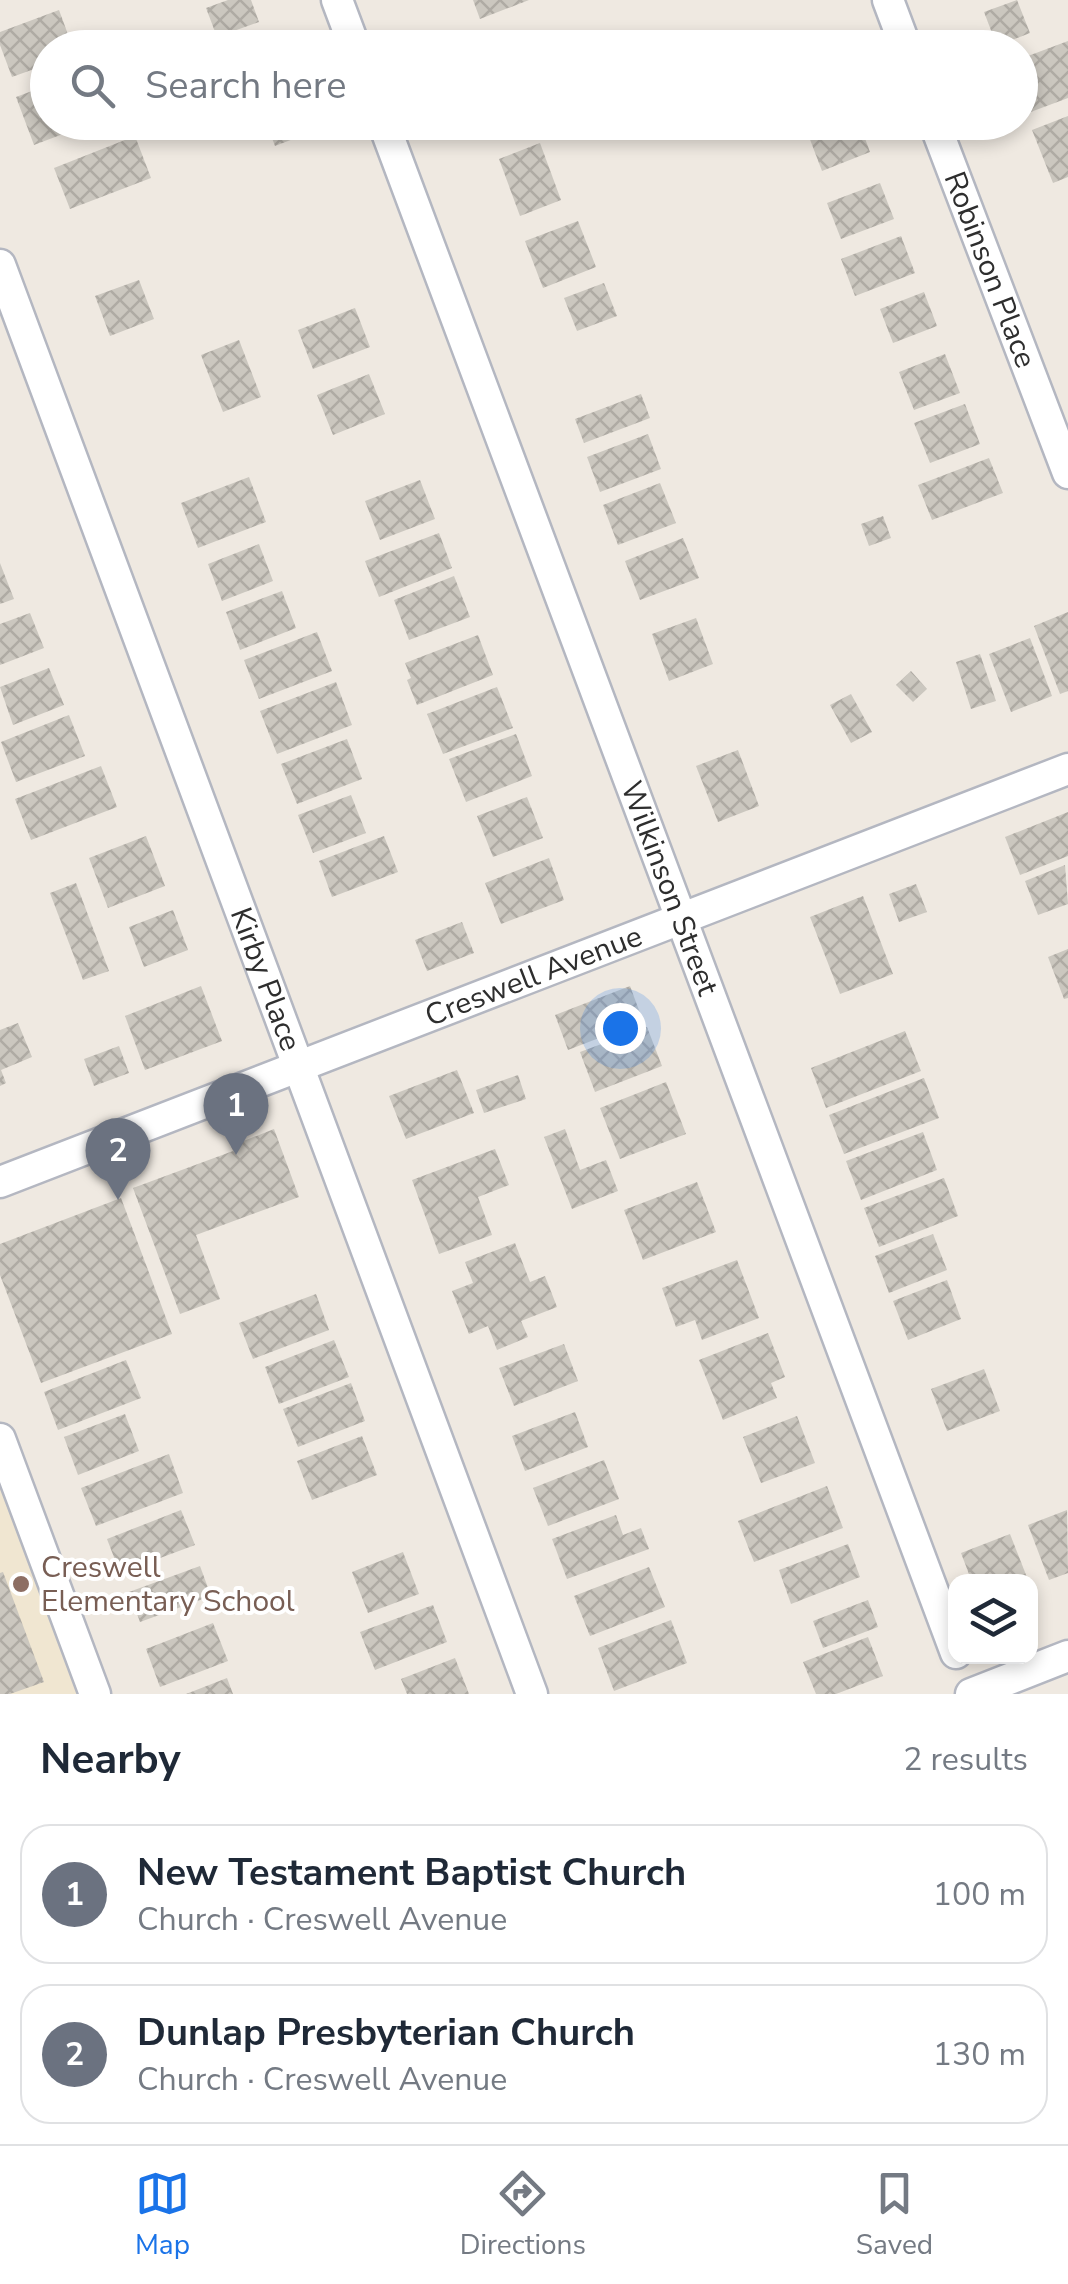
<!DOCTYPE html>
<html lang="en">
<head>
<meta charset="utf-8">
<style>
	body { margin:0; font-family:"Nunito Sans",sans-serif; background:#f6f6f7; color:#1f2937 }
	.controls { position:absolute; right:30px; bottom:30px; display:grid; overflow:hidden; border-radius:20px; box-shadow:0 5px 15px #0003 }
	.controls button { width:90px; height:90px; display:grid; place-items:center; padding:0; border:0; border-bottom:2px solid #e0e1e3; background:#fff; color:#1f2937; font:50px sans-serif }
	.you { position:absolute; left:620px; top:1028px; width:35px; height:35px; margin:-25px; border:8px solid #fff; border-radius:50%; background:#1a73e8; box-shadow:0 0 0 15px #1a73e833 }
	.badge { display:grid; place-items:center; width:65px; height:65px; border-radius:50%; background:#1a73e8; color:#fff; font-size:32px; font-weight:700 }
	.pin { position:absolute; translate:-50% -82px; filter:drop-shadow(0 2px 5px #0008) }
	.pin::after { content:''; position:absolute; top:52px; width:35px; height:30px; background:inherit; clip-path:polygon(0 0,100% 0,50% 100%) }
	.list { margin:0; padding:0; list-style:none }
	h2 { display:flex; justify-content:space-between; align-items:center; height:130px; margin:0; padding:0 40px; font-size:42px }
	h2 small { font-size:32px; font-weight:400; color:#747a83 }
	.list li { display:grid; grid-template-columns:65px 1fr auto; gap:30px; align-items:center; box-sizing:border-box; height:140px; margin:0 20px 20px; padding:0 20px; border:2px solid #e0e1e3; border-radius:30px }
	.list b { display:block; font-size:38px; white-space:nowrap }
	.list p { margin:0; font-size:32px; white-space:nowrap; color:#747a83 }
	.list em { font-size:32px; font-style:normal; color:#747a83 }
	.icon { flex:none; width:55px; height:55px; fill:none; stroke:currentColor; stroke-width:2; stroke-linecap:round; stroke-linejoin:round }
	.map { position:relative; flex:none; width:1068px; height:1694px; overflow:hidden }
	.search { position:absolute; background:#fff; box-shadow:0 5px 15px #0003; left:30px; right:30px; top:30px; height:110px; display:flex; align-items:center; gap:25px; box-sizing:border-box; padding:0 35px; border-radius:55px; color:#747a83; font-size:38px }
	.sheet { height:450px; background:#fff }
	nav { display:flex; justify-content:space-around; align-items:center; box-sizing:border-box; height:140px; border-top:2px solid #e0e1e3; background:#fff; font-size:28px; color:#747a83 }
	nav a { display:grid; justify-items:center; gap:5px }
	nav .on { color:#1a73e8 }
	.map>svg:first-child { display:block }
</style>
</head>
<body>
<div class="map">
<svg width="1068" height="1694" viewBox="0 0 1068 1694">
	<defs>
		<pattern id="building-cross-hatch" width="8" height="8" patternUnits="userSpaceOnUse" patternTransform="scale(2.5)"><rect width="8" height="8" fill="#cbc7bf"/><path d="M0 0l8 8M0 8l8-8" fill="none" stroke="#afaba4"/></pattern>
	</defs>
	<rect width="100%" height="100%" fill="#efe9e1"/>
	<polygon fill="#f0e6d1" points="0,1475 82,1694 0,1694"/>
	<g fill="url(#building-cross-hatch)">
		<polygon points="228,0 251,0 259,22 217,37 206,8"/>
		<polygon points="473,0 529,0 480,19"/>
		<polygon points="1017,0 1030,33 997,46 984,12"/>
		<polygon points="59,10 73,48 48,48 48,64 12,77 0,45 0,32"/>
		<polygon points="1068,41 1068,98 1020,116 1020,59"/>
		<polygon points="48,85 48,122 83,122 84,126 34,145 16,97"/>
		<polygon points="1068,116 1068,177 1053,183 1032,130"/>
		<polygon points="266,122 296,122 301,136 275,146"/>
		<polygon points="823,122 859,122 870,152 822,171 806,129"/>
		<polygon points="135,136 151,178 70,209 54,168"/>
		<polygon points="540,143 561,200 520,216 499,159"/>
		<polygon points="880,183 894,219 841,239 827,203"/>
		<polygon points="578,221 596,267 543,288 525,241"/>
		<polygon points="901,236 915,273 855,296 841,259"/>
		<polygon points="139,280 154,319 110,336 95,296"/>
		<polygon points="604,283 617,316 577,331 564,298"/>
		<polygon points="924,292 937,326 893,343 880,309"/>
		<polygon points="355,308 370,347 313,369 298,330"/>
		<polygon points="239,340 261,397 223,412 201,355"/>
		<polygon points="945,354 960,393 914,410 899,372"/>
		<polygon points="369,374 385,414 333,435 317,395"/>
		<polygon points="641,394 650,418 584,443 575,419"/>
		<polygon points="965,404 980,444 930,463 914,423"/>
		<polygon points="648,434 661,469 600,492 587,457"/>
		<polygon points="989,458 1003,493 932,520 918,485"/>
		<polygon points="249,477 266,522 198,548 181,503"/>
		<polygon points="420,480 435,519 380,540 365,501"/>
		<polygon points="660,483 676,523 618,545 603,505"/>
		<polygon points="883,516 891,538 869,546 861,524"/>
		<polygon points="439,533 452,568 379,597 365,561"/>
		<polygon points="683,538 699,578 640,600 625,561"/>
		<polygon points="259,544 273,581 222,601 208,564"/>
		<polygon points="0,563 14,599 0,604"/>
		<polygon points="454,576 470,617 409,640 394,600"/>
		<polygon points="282,591 296,628 240,650 226,612"/>
		<polygon points="1068,612 1068,691 1060,694 1034,626"/>
		<polygon points="30,613 44,648 0,665 0,624"/>
		<polygon points="696,618 713,664 669,681 652,634"/>
		<polygon points="317,632 332,671 259,699 244,660"/>
		<polygon points="478,635 493,675 417,705 407,680 411,678 405,663"/>
		<polygon points="1030,638 1052,696 1011,712 989,654"/>
		<polygon points="980,654 996,701 971,709 956,662"/>
		<polygon points="49,668 64,705 13,725 0,687"/>
		<polygon points="911,671 927,689 913,702 896,685"/>
		<polygon points="336,682 352,725 277,754 260,711"/>
		<polygon points="497,687 513,728 443,754 427,714"/>
		<polygon points="851,694 872,732 851,743 830,705"/>
		<polygon points="69,715 85,756 16,782 1,742"/>
		<polygon points="516,734 532,776 466,802 449,759"/>
		<polygon points="347,739 362,779 297,804 281,764"/>
		<polygon points="738,750 759,806 718,822 696,766"/>
		<polygon points="101,766 117,807 31,840 15,799"/>
		<polygon points="351,795 366,833 313,853 298,815"/>
		<polygon points="527,797 543,838 493,857 477,816"/>
		<polygon points="1068,812 1068,856 1020,875 1005,837"/>
		<polygon points="146,836 165,886 108,908 89,858"/>
		<polygon points="384,836 398,872 332,897 319,861"/>
		<polygon points="549,858 564,900 501,924 485,883"/>
		<polygon points="1065,865 1068,904 1038,915 1025,881"/>
		<polygon points="76,883 109,971 83,980 50,893"/>
		<polygon points="916,884 927,912 899,922 889,894"/>
		<polygon points="863,896 893,974 840,994 810,917"/>
		<polygon points="173,910 188,950 144,967 129,927"/>
		<polygon points="462,922 474,953 427,971 415,940"/>
		<polygon points="1068,949 1068,998 1064,999 1048,957"/>
		<polygon points="201,986 222,1041 145,1070 125,1016"/>
		<polygon points="630,986 643,1021 568,1050 555,1015"/>
		<polygon points="18,1023 32,1057 1,1070 6,1083 0,1086 0,1030"/>
		<polygon points="647,1027 662,1066 595,1092 580,1052"/>
		<polygon points="905,1031 921,1071 826,1108 811,1068"/>
		<polygon points="119,1046 129,1073 94,1086 84,1059"/>
		<polygon points="457,1070 474,1113 406,1139 389,1096"/>
		<polygon points="518,1075 526,1099 484,1113 476,1090"/>
		<polygon points="924,1078 939,1118 844,1154 829,1115"/>
		<polygon points="666,1082 686,1134 620,1159 600,1108"/>
		<polygon points="274,1129 299,1197 196,1235 220,1299 180,1314 133,1188 233,1151 231,1146"/>
		<polygon points="565,1129 580,1170 606,1160 618,1191 572,1209 544,1137"/>
		<polygon points="923,1132 937,1170 861,1200 846,1161"/>
		<polygon points="495,1149 509,1185 478,1197 492,1235 439,1254 412,1180"/>
		<polygon points="944,1178 958,1216 879,1247 864,1208"/>
		<polygon points="697,1182 716,1232 643,1260 624,1210"/>
		<polygon points="121,1198 172,1334 41,1383 0,1275 0,1244"/>
		<polygon points="933,1234 947,1270 889,1293 875,1256"/>
		<polygon points="515,1243 530,1282 545,1276 557,1307 521,1321 528,1337 497,1350 488,1326 469,1334 452,1291 473,1283 465,1262"/>
		<polygon points="737,1260 759,1318 702,1340 695,1320 676,1327 662,1288"/>
		<polygon points="947,1280 961,1319 908,1340 893,1301"/>
		<polygon points="316,1294 329,1330 253,1359 239,1323"/>
		<polygon points="768,1333 785,1377 771,1383 777,1398 723,1420 699,1360"/>
		<polygon points="334,1340 349,1377 279,1404 265,1367"/>
		<polygon points="564,1344 578,1381 514,1406 499,1368"/>
		<polygon points="126,1360 141,1398 58,1430 44,1392"/>
		<polygon points="984,1369 1000,1411 947,1431 931,1389"/>
		<polygon points="351,1383 365,1421 298,1447 283,1409"/>
		<polygon points="575,1412 588,1447 525,1471 512,1436"/>
		<polygon points="125,1414 139,1451 78,1475 64,1437"/>
		<polygon points="797,1416 815,1463 761,1483 743,1437"/>
		<polygon points="362,1436 377,1475 312,1500 297,1461"/>
		<polygon points="169,1454 183,1493 96,1526 81,1488"/>
		<polygon points="604,1460 619,1499 548,1526 533,1488"/>
		<polygon points="827,1486 843,1528 754,1562 738,1521"/>
		<polygon points="181,1510 195,1545 120,1573 107,1539"/>
		<polygon points="1067,1510 1068,1573 1049,1580 1028,1525"/>
		<polygon points="616,1515 623,1535 641,1528 649,1549 567,1579 552,1539"/>
		<polygon points="1010,1534 1028,1580 972,1582 961,1553"/>
		<polygon points="848,1544 860,1577 791,1604 779,1570"/>
		<polygon points="403,1552 419,1594 368,1613 352,1572"/>
		<polygon points="200,1566 211,1596 140,1622 129,1592"/>
		<polygon points="649,1567 665,1607 590,1636 574,1596"/>
		<polygon points="3,1572 44,1682 10,1694 0,1694 0,1573"/>
		<polygon points="868,1600 878,1627 823,1648 813,1621"/>
		<polygon points="433,1605 447,1642 375,1670 360,1632"/>
		<polygon points="671,1620 687,1663 614,1691 598,1648"/>
		<polygon points="213,1623 228,1661 160,1687 146,1649"/>
		<polygon points="868,1637 883,1676 836,1694 816,1694 803,1662"/>
		<polygon points="455,1658 469,1694 407,1694 401,1679"/>
		<polygon points="227,1678 233,1694 186,1694"/>
	</g>
	<g fill="none" stroke-linecap="round" stroke-linejoin="round">
		<defs>
			<g id="minor">
				<polyline points="337,0 355,48"/>
				<polyline points="888,0 906,48"/>
				<path id="s1" d="M 383,122 L 956,1653"/>
				<path id="s2" d="M 934,122 L 1068,473"/>
				<path id="s3" d="M 0,265 L 532,1694"/>
				<path id="s4" d="M 0,1182 L 1068,769"/>
				<polyline points="0,1439 95,1694"/>
				<polyline points="971,1694 1068,1656"/>
			</g>
		</defs>
		<use href="#minor" stroke="#b4b7c1" stroke-width="35"/>
		<use href="#minor" stroke="#fff" stroke-width="30"/>
	</g>
	<circle fill="#8d6e63" stroke="#fff" stroke-width="4" cx="21" cy="1584" r="10"/>
	<g text-anchor="middle" dominant-baseline="central" stroke-width="8" stroke-linejoin="round" paint-order="stroke">
		<g font-size="30" fill="#2e2e2e" stroke="#fff">
			<text stroke="none"><textPath href="#s2" startOffset="158">Robinson Place</textPath></text>
			<text stroke="none"><textPath href="#s1" startOffset="818">Wilkinson Street</textPath></text>
			<text stroke="none"><textPath href="#s4" startOffset="572">Creswell Avenue</textPath></text>
			<text stroke="none"><textPath href="#s3" startOffset="762">Kirby Place</textPath></text>
		</g>
		<g font-size="30" fill="#785e54" stroke="#fff" text-anchor="start">
			<text x="41" y="1567">Creswell<tspan x="41" dy="34">Elementary School</tspan></text>
		</g>
	</g>
</svg>
<div class="controls">
<button><svg class="icon" aria-label="layers" viewBox="0 0 24 24"><path d="M12 4l9 5-9 5-9-5zM3 14l9 5 9-5"/></svg></button>
</div>
<div class="you"></div>
<div class="pin badge" style="left:236px;top:1155px;background:#6b7280">1</div>
<div class="pin badge" style="left:118px;top:1200px;background:#6b7280">2</div>
<div class="search"><svg class="icon" aria-label="search" viewBox="0 0 24 24"><circle cx="10" cy="10" r="6"/><path d="M15 15l6 6"/></svg>Search here</div>
</div>
<section class="sheet">
<h2>Nearby<small>2 results</small></h2>
<ul class="list">
<li><span class="badge" style="background:#6b7280">1</span><div><b>New Testament Baptist Church</b><p>Church · Creswell Avenue</p></div><em>100 m</em></li>
<li><span class="badge" style="background:#6b7280">2</span><div><b>Dunlap Presbyterian Church</b><p>Church · Creswell Avenue</p></div><em>130 m</em></li>
</ul>
</section>
<nav>
<a class="on"><svg class="icon" aria-label="map" viewBox="0 0 24 24"><path d="M3 6l6-2 6 2 6-2v14l-6 2-6-2-6 2zM9 4v14M15 6v14"/></svg>Map</a>
<a><svg class="icon" aria-label="directions" viewBox="0 0 24 24"><path d="M12 3l9 9-9 9-9-9zM9 14v-3h6M13 9l2 2-2 2"/></svg>Directions</a>
<a><svg class="icon" aria-label="saved" viewBox="0 0 24 24"><path d="M7 4h10v16l-5-4-5 4z"/></svg>Saved</a>
</nav>
</body>
</html>
